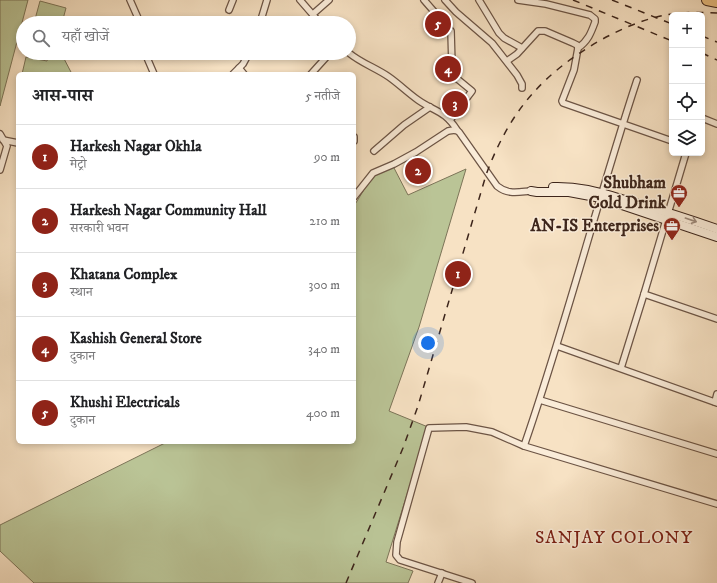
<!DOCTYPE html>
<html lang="hi">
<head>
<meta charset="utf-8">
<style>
	body { margin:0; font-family:"IM FELL DW Pica","Noto Serif Devanagari",serif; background:#f2f2f2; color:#202124 }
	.controls { position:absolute; right:12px; top:12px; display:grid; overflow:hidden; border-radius:6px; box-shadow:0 2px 6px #0003 }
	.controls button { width:36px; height:36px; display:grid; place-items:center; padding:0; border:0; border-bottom:1px solid #e0e0e0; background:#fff; color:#202124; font:20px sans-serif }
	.you { position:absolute; left:428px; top:343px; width:14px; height:14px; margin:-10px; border:3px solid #fff; border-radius:50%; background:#1a73e8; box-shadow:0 0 0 6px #1a73e833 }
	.badge { display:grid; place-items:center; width:26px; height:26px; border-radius:50%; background:#8f2418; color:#fff; font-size:13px; font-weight:700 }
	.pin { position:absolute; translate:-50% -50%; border:2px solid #fff; box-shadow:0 1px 4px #0006 }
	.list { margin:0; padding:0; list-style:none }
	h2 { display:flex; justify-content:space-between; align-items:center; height:52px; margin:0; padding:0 16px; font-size:17px }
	h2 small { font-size:13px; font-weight:400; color:#757577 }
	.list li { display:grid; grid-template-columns:26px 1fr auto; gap:12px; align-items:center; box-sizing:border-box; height:64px; padding:0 16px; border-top:1px solid #e0e0e0 }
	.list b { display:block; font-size:15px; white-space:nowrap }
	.list p { margin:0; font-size:13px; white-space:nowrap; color:#757577 }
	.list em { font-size:13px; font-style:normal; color:#757577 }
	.icon { flex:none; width:22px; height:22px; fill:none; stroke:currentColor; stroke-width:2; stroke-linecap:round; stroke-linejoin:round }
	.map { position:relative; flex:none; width:717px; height:583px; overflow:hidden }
	.search { position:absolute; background:#fff; box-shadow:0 2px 6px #0003; left:16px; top:16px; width:340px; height:44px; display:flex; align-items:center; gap:10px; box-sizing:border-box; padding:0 14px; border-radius:22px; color:#757577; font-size:15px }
	.panel { position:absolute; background:#fff; box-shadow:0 2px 6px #0003; left:16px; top:72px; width:340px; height:372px; border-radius:6px }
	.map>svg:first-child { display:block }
</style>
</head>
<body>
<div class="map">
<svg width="717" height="583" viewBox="0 0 717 583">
	<rect width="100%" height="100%" fill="#f7e2c4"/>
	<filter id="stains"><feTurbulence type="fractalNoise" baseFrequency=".005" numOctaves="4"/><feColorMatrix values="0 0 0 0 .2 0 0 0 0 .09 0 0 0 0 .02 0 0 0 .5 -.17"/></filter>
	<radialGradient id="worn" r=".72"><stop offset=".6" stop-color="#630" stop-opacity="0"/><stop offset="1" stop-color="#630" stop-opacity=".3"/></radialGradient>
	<g fill="#bac496" stroke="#7c7458">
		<polygon points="0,0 28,0 0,106"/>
		<polygon points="40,1 66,8 62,23 34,23"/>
		<polygon points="49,53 61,53 72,74 22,74 26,57 47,61"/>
		<polygon points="393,166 408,195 466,169 419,327 389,411 428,427 386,562 413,571 408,583 34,583 0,551 0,525 167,442 354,442 354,206 373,175"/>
	</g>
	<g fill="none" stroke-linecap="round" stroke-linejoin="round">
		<defs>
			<g id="street">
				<polyline points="130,0 138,18 138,23"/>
				<polyline points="300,0 320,23"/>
				<polyline points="424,0 451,31 452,66 455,77 472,91 450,120"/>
				<polyline points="445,0 456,12 492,43 517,75 522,84 522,88"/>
				<polyline points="479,0 499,33 504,38 522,48"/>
				<path d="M 518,0 L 546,4 L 590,15 L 595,19 L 595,22 C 591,33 588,41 578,48"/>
				<polyline points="229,10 233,0"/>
				<polyline points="313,14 329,0"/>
				<polyline points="260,23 267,0"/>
				<polyline points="145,53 154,74"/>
				<path d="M 349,53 C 361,63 376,68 389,77 C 399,84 408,93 418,100 C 435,112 444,110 457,130"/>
				<polyline points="507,61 517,54 538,31 545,31 573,43 577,45 578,48 574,70 562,101 563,103 672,141"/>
				<polyline points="239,68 244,74"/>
				<polyline points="233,74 243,64 249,53"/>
				<polyline points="311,74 330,53"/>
				<polyline points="702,118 717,124"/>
				<polyline points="0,134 7,146 0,170"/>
				<polyline points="354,137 354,141"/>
				<polyline points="3,140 18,143"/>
				<polyline points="374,151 404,125 430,107"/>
				<path d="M 354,197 L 373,173 L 394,164 L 416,152 L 448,131 C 453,130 456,129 459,132 L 497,186 C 508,195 518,192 531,191"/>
				<polyline points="644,294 717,319"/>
				<polyline points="557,346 717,403"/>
				<polyline points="621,368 644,294 686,153"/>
				<polyline points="540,400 717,454"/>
				<polyline points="715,402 717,394"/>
				<path d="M 524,446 C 566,325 597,201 637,80"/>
				<polyline points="438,583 442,573"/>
				<polyline points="472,583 400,560 396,555 397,542 429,428 466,427 492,432 524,446 717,504"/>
			</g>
			<g id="secondary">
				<path d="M 553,187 C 582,186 604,194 632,202 C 660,210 689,219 717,229"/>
				<polyline points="531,191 537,192 569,192 601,198 717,237"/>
			</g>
			<polyline id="highway" points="707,0 717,2"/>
		</defs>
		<use href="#street" stroke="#6c5445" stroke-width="8"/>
		<use href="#secondary" stroke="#3d251b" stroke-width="10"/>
		<use href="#highway" stroke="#3d251b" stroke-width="12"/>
		<use href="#street" stroke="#faecd9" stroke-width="5.5"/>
		<use href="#secondary" stroke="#faecd9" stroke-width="8"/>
		<use href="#highway" stroke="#ecc182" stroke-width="10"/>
		<g stroke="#3d251b" stroke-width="1.5" stroke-dasharray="7 7" stroke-linecap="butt">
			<polyline points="573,0 672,41"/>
			<polyline points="612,0 672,24"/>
			<polyline points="702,36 717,42"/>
			<polyline points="702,53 717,60"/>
			<path d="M 346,583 L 403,448 L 418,406 L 486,175 C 497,145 512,116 534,92 C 564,58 621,23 666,15 C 682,12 700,12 717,13"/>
		</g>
	</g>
	<defs><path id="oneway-shaft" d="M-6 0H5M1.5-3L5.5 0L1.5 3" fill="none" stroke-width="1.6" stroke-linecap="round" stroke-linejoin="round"/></defs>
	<use stroke="#9c887a" href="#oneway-shaft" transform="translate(691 220) rotate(19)"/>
	<defs>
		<symbol id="office-pin" viewBox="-11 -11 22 30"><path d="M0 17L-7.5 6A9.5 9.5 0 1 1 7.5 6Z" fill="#8f2418" stroke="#faecd9"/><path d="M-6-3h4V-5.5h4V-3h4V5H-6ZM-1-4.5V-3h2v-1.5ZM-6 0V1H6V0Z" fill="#fff"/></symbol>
	</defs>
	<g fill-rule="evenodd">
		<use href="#office-pin" x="669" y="183" width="20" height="27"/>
		<use href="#office-pin" x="662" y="216" width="20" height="27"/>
	</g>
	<g text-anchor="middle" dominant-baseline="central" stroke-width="3" stroke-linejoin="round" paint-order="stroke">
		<g font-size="17" font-weight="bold" fill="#3d251b" stroke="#faecd9" text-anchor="end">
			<text x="666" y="183">Shubham<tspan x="666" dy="20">Cold Drink</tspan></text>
			<text x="659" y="226">AN-IS Enterprises</text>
		</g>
		<g font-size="18" letter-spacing="1" fill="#7a1f14" stroke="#faecd9">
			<text x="614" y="538">SANJAY COLONY</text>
		</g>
	</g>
	<rect width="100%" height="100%" filter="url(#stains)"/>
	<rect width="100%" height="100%" fill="url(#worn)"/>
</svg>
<div class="controls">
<button>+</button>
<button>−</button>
<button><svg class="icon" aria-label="locate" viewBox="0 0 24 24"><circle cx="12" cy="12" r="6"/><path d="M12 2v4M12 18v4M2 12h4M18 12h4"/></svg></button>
<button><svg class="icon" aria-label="layers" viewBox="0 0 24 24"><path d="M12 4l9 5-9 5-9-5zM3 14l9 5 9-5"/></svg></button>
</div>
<div class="you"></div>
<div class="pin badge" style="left:458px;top:274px">1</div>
<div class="pin badge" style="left:418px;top:171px">2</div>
<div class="pin badge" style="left:455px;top:104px">3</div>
<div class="pin badge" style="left:448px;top:69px">4</div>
<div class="pin badge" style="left:438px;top:24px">5</div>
<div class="search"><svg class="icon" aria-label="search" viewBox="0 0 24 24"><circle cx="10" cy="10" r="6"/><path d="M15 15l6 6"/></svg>यहाँ खोजें</div>
<section class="panel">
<h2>आस-पास<small>5 नतीजे</small></h2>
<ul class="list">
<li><span class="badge">1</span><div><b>Harkesh Nagar Okhla</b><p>मेट्रो</p></div><em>90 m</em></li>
<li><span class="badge">2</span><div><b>Harkesh Nagar Community Hall</b><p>सरकारी भवन</p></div><em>210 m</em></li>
<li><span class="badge">3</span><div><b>Khatana Complex</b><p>स्थान</p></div><em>300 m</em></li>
<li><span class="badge">4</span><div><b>Kashish General Store</b><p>दुकान</p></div><em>340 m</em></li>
<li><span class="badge">5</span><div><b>Khushi Electricals</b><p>दुकान</p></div><em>400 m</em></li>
</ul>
</section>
</div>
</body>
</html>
